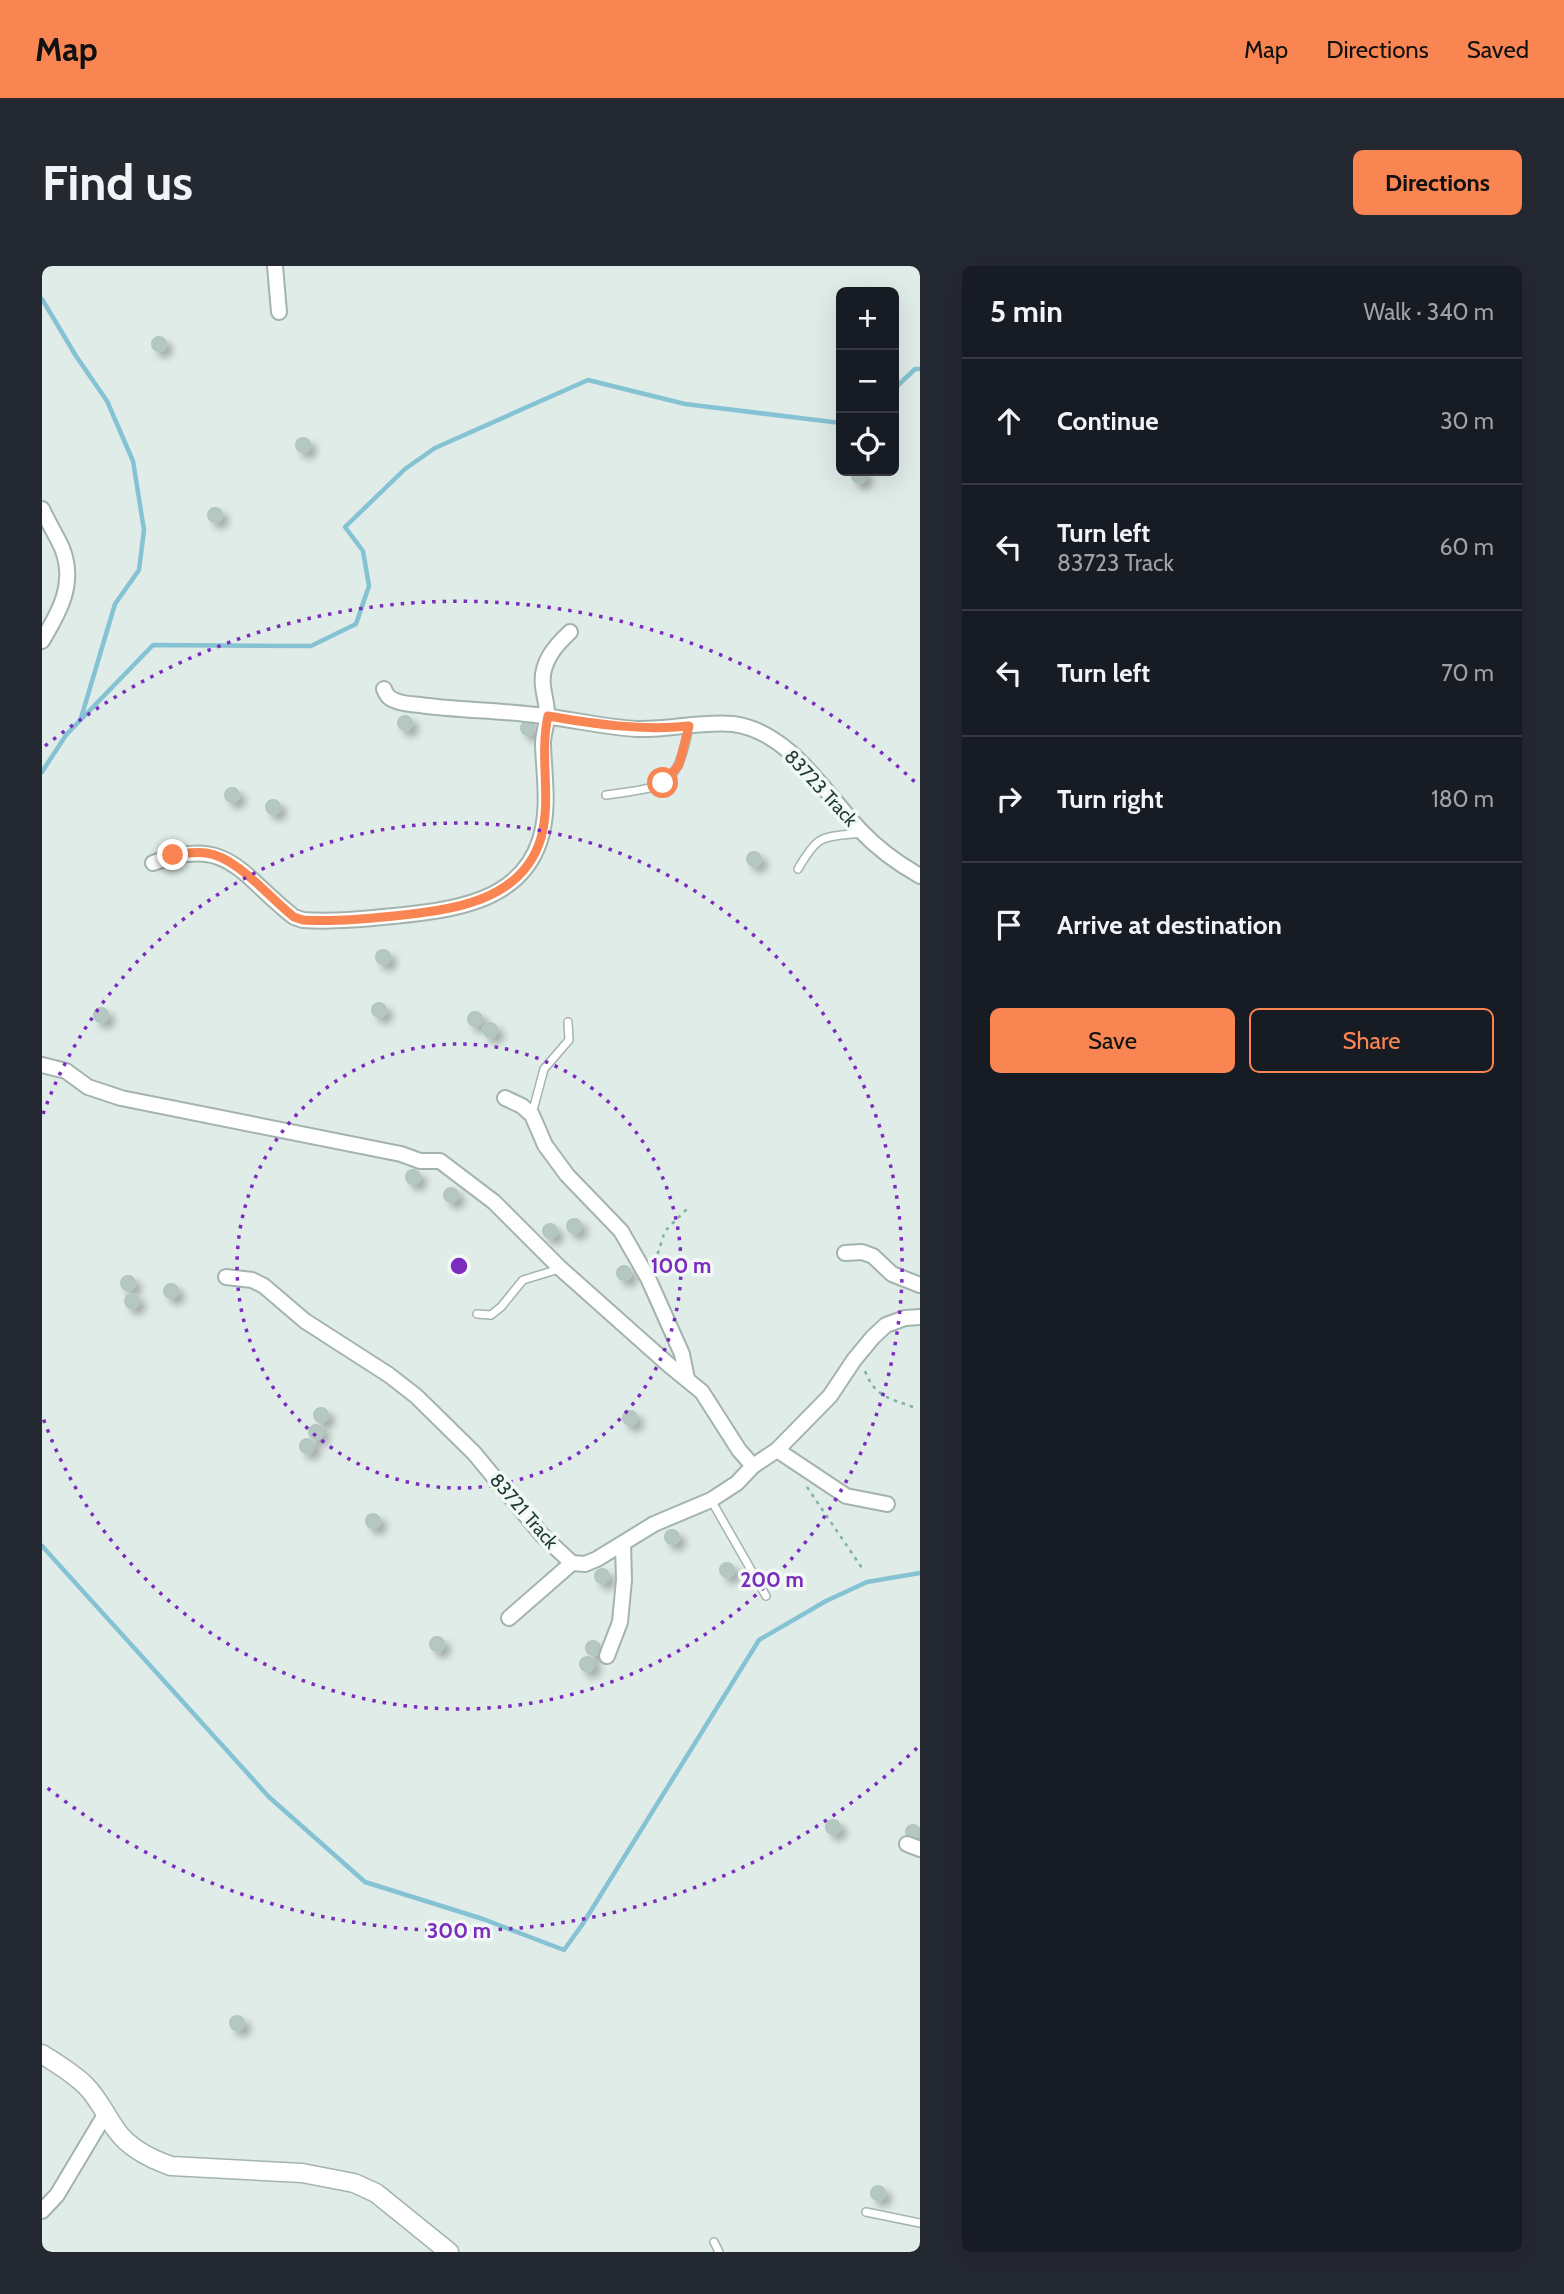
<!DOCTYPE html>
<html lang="en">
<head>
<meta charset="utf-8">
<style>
	body { margin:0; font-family:Cabin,sans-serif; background:#242831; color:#f1f3f6 }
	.controls { position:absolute; right:21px; top:21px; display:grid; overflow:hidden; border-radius:10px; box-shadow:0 7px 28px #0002 }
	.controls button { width:63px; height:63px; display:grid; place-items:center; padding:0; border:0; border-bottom:2px solid #363941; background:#171b24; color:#f1f3f6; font:35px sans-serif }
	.stop { position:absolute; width:21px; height:21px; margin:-16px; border:5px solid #f98652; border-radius:50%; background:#fff }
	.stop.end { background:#f98652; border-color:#fff; box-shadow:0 2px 7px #0008 }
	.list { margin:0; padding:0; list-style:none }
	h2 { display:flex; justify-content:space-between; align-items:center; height:91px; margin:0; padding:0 28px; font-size:30px }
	h2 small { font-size:23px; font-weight:400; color:#9ea1a6 }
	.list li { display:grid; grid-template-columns:46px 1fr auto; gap:21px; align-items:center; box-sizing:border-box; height:126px; padding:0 28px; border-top:2px solid #363941 }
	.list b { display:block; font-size:26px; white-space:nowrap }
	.list p { margin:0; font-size:23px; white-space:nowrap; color:#9ea1a6 }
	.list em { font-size:23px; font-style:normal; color:#9ea1a6 }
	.actions { display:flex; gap:14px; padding:21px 28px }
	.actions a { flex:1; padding:16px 0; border:2px solid #f98652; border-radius:10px; text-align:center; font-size:24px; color:#f98652 }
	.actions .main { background:#f98652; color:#111 }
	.icon { flex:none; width:38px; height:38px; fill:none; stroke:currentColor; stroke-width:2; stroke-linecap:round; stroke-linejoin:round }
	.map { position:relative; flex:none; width:878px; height:1986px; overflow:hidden; border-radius:10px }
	header { display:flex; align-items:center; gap:42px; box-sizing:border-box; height:98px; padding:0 35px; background:#f98652; color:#111 }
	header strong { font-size:33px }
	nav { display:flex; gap:38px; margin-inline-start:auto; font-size:24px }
	.intro { display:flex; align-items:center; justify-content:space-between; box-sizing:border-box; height:168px; padding:0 42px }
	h1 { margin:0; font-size:49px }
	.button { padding:18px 32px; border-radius:10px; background:#f98652; color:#111; font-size:24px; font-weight:700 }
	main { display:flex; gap:42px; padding:0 42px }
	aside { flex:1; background:#171b24; border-radius:10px; box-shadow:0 7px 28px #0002 }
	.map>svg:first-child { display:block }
</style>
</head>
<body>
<header>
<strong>Map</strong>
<nav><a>Map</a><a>Directions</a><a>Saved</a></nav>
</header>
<div class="intro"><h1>Find us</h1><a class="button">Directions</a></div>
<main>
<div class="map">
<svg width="878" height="1986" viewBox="0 0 878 1986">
	<defs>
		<filter id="shadow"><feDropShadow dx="6" dy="6" stdDeviation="3.5" flood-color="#0004"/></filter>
	</defs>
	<rect width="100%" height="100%" fill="#e0ece8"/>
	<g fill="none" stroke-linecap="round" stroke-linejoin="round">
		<g stroke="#85c2d4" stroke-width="4.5">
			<polyline points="0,33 34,90 65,135 91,195 102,264 97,304 73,338 39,452"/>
			<polyline points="852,123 873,103 878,103"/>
			<polyline points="0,506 24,469 111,379 269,380 314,358 327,320 321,285 303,261 363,203 393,182 546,114 643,138 799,157"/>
			<polyline points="0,1280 227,1531 323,1616 441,1653 522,1684 540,1659 717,1374 784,1335 825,1316 878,1307"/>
		</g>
	</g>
	<g fill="#b5c7c1" stroke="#b2c6bf" stroke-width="2" filter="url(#shadow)">
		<circle cx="117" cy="78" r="7"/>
		<circle cx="261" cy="179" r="7"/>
		<circle cx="817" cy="210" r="7"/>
		<circle cx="173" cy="249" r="7"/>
		<circle cx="363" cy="457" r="7"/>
		<circle cx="486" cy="462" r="7"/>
		<circle cx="190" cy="529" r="7"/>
		<circle cx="231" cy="541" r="7"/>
		<circle cx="712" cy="593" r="7"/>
		<circle cx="341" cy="691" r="7"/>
		<circle cx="337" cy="744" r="7"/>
		<circle cx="59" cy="749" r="7"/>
		<circle cx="433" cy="753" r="7"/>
		<circle cx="448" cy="764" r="7"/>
		<circle cx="371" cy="911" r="7"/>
		<circle cx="409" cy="929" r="7"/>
		<circle cx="532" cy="960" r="7"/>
		<circle cx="508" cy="965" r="7"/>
		<circle cx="582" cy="1007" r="7"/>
		<circle cx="86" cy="1017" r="7"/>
		<circle cx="129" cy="1025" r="7"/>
		<circle cx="90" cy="1035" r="7"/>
		<circle cx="279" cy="1149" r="7"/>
		<circle cx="588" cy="1152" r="7"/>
		<circle cx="274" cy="1166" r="7"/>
		<circle cx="265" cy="1180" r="7"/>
		<circle cx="331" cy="1255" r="7"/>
		<circle cx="630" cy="1271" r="7"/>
		<circle cx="685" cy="1304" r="7"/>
		<circle cx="560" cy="1310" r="7"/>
		<circle cx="395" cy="1378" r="7"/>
		<circle cx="551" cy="1382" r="7"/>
		<circle cx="545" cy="1398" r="7"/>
		<circle cx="791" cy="1561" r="7"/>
		<circle cx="871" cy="1566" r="7"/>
		<circle cx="195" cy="1757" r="7"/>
		<circle cx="836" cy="1927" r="7"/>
	</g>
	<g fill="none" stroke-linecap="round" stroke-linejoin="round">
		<defs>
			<g id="service">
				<path d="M 564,529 C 623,521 635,523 647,460"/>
				<path d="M 756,603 C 777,567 779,572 819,567"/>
				<polyline points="490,848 502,803 527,774 526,756"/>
				<polyline points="435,1048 449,1049 459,1041 481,1014 517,1003"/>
				<polyline points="669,1234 724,1330"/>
				<polyline points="824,1946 878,1957"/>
				<polyline points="672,1976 677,1986"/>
			</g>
			<g id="minor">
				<polyline points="233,0 237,46"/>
				<path d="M 0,243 C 6,256 14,269 20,282 C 34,317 18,345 0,375"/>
				<path d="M 342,423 C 344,428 346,432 352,434 C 359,438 370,438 378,439 C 413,444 449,444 484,448 C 521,451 558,461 595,463 C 627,464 659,455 691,458 C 747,465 783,527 819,565 C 836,583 857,598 878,610"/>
				<path d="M 111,597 C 187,568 199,610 252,651 L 261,654 C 291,656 322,653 352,650 C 409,644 478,637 498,574 C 508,542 502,511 501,478 C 501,469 504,461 505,452 C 506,442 502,430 501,420 C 498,397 513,380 528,366"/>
				<polyline points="0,799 24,805 46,821 79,832 359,888 378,895 398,895 452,936 518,1002 627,1099 660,1126 697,1184 711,1200"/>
				<polyline points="463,832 480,840 490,849 503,879 525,909 579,965 606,1012 640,1088 645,1113"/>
				<polyline points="803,987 820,986 831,990 850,1008 878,1019"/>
				<polyline points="184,1011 210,1014 222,1020 263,1055 347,1109 374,1130 432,1187 500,1269 530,1297 543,1298 555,1293 612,1258 669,1234 695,1217 711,1200 735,1184 788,1130 812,1094 831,1071 844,1059 863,1052 878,1051"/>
				<polyline points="735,1184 804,1230 845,1238"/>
				<polyline points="467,1352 530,1297"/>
				<polyline points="565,1390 578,1356 582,1314 581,1278"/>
				<polyline points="865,1578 878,1583"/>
				<polyline points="0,1945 15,1929 64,1847"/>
			</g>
			<path id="tertiary" d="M 0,1788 C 15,1798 31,1807 44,1820 C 57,1833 64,1850 75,1865 C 88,1883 109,1893 129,1900 L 260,1907 L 312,1917 L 334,1927 L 407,1986"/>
		</defs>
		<use href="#service" stroke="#a3b4af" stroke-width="10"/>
		<use href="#minor" stroke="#a3b4af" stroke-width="18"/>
		<use href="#tertiary" stroke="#a3b4af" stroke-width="21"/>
		<g stroke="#7fb1a5" stroke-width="2.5" stroke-dasharray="3.5 5" stroke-linecap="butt">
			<polyline points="613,996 623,965 648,940"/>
			<path d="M 823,1105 C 833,1131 847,1132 871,1141"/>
			<polyline points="765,1221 820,1302"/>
		</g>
		<use href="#service" stroke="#fff" stroke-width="7"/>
		<use href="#minor" stroke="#fff" stroke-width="14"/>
		<use href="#tertiary" stroke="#fff" stroke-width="18"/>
	</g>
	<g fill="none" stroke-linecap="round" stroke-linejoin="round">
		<path stroke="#f98652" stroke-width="9" d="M 131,589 C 142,588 153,585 164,587 C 196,591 227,632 252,651 L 261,654 C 291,656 323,653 352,650 C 409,644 480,636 499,572 C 510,532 497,491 506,450 C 553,458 599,465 647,460 L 637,499 L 621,517"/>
	</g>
	<g fill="none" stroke="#7b2cbf" stroke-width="3.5" stroke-dasharray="3.5 7">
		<circle cx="417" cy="1000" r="222"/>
		<path d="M1 848A443 443 0 1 1 1 1152"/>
		<path d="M875 1482A665 665 0 0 1 3 1520M3 480A665 665 0 0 1 875 518"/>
	</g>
	<g text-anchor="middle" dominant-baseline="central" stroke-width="7" stroke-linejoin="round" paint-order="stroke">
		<g font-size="19" fill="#203d37" stroke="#f1f8f5">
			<text transform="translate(779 522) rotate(47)">83723 Track</text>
			<text transform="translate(482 1245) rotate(49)">83721 Track</text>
		</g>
	</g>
	<circle cx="417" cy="1000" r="10" fill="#7b2cbf" stroke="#f1f8f5" stroke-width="3.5"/>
	<g font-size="21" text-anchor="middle" font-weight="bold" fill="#7b2cbf" stroke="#f1f8f5" stroke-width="7" stroke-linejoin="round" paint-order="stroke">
		<text x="639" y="1007">100 m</text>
		<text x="730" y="1321">200 m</text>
		<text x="417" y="1672">300 m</text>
	</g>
</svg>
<div class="controls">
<button>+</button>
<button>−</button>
<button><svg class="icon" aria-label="locate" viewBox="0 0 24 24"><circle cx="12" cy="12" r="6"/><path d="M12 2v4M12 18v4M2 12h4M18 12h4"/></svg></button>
</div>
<div class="stop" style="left:621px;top:517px"></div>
<div class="stop end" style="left:131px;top:589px"></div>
</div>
<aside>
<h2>5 min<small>Walk · 340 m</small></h2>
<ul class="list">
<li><svg class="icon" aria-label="ahead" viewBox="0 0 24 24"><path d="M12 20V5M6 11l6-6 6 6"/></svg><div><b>Continue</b></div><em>30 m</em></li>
<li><svg class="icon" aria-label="left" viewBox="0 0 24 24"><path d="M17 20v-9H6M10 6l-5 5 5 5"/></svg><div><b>Turn left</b><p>83723 Track</p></div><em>60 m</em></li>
<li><svg class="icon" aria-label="left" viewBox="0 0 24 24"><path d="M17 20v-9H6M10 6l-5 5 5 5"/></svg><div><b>Turn left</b></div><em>70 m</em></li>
<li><svg class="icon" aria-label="right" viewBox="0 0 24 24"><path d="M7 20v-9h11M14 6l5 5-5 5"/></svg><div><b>Turn right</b></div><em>180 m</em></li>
<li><svg class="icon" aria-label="arrive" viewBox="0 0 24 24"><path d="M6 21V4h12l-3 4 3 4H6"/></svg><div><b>Arrive at destination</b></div></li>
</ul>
<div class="actions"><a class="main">Save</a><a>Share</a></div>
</aside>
</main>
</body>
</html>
